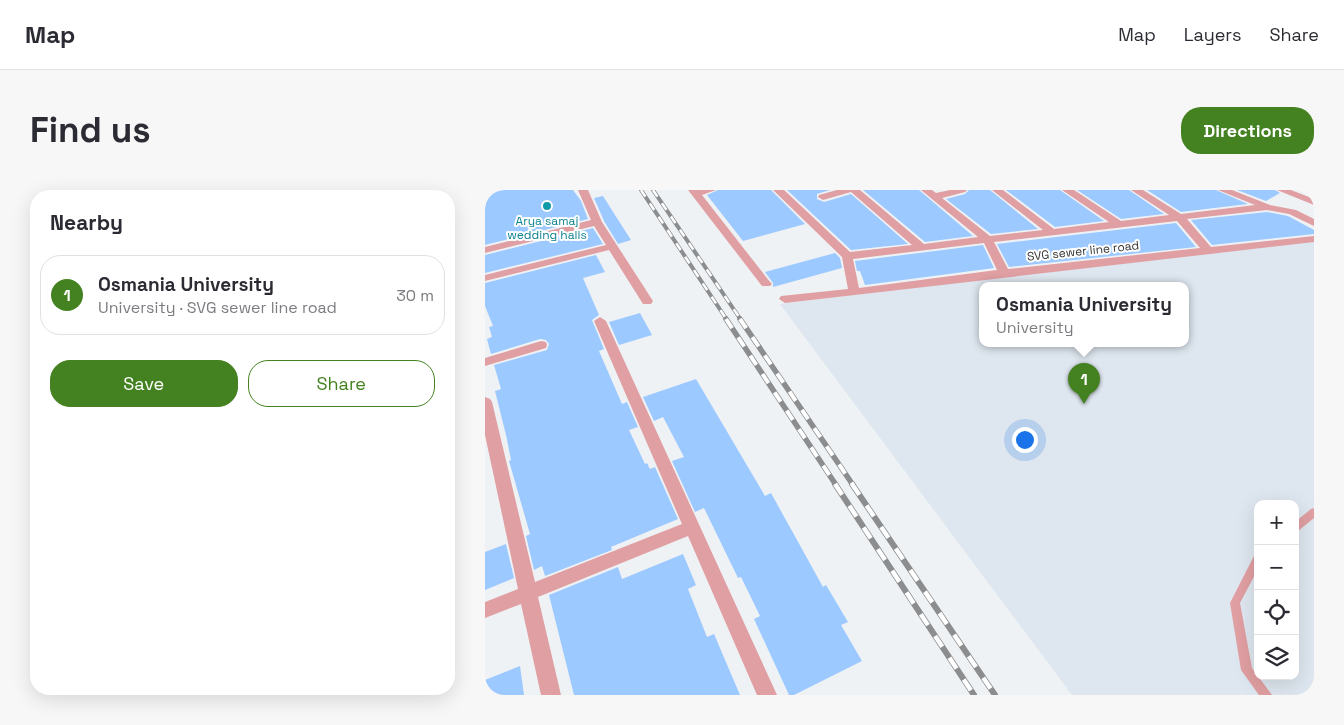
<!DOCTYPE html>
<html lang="en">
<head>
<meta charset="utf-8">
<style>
	body { margin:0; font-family:"Space Grotesk",sans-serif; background:#f7f7f7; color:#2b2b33 }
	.controls { position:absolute; right:15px; bottom:15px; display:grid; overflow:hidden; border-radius:10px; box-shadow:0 5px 20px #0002 }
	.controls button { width:45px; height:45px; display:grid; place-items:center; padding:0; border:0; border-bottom:1px solid #e1e1e2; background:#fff; color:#2b2b33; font:25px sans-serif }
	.you { position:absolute; left:539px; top:249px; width:18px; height:18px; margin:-12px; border:4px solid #fff; border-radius:50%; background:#1a73e8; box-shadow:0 0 0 8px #1a73e833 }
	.badge { display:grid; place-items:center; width:32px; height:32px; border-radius:50%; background:#448221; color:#fff; font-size:16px; font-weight:700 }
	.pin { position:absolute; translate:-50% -41px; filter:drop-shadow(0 1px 2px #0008) }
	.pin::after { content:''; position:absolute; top:26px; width:18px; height:15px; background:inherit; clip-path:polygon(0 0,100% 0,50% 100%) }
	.popup { position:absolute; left:494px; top:92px; width:210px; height:65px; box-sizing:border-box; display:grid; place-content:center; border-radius:10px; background:#fff; filter:drop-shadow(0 1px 4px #0005); font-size:16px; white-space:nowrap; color:#7c7c81 }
	.popup b { font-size:19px; color:#2b2b33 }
	.popup::after { content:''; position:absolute; left:50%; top:100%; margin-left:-10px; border:10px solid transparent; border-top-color:#fff }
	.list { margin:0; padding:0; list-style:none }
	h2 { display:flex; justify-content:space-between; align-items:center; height:65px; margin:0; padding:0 20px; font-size:21px }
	h2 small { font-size:16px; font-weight:400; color:#7c7c81 }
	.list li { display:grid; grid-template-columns:32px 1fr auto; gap:15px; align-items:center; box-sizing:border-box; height:80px; margin:0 10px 10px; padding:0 10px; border:1px solid #e1e1e2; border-radius:20px }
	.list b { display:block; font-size:19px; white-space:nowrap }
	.list p { margin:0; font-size:16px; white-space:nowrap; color:#7c7c81 }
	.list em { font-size:16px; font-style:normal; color:#7c7c81 }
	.actions { display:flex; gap:10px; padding:15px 20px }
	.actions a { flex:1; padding:11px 0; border:1px solid #448221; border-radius:20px; text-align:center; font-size:18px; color:#448221 }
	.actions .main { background:#448221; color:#fff }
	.icon { flex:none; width:28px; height:28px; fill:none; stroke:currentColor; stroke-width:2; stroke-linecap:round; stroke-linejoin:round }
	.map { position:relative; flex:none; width:829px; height:505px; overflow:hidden; border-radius:20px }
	header { display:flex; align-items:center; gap:30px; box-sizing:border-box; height:70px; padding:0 25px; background:#fff; border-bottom:1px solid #e1e1e2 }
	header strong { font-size:24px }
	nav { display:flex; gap:28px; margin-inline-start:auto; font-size:18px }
	.intro { display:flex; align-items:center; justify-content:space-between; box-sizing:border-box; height:120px; padding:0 30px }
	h1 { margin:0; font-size:35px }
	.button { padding:12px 22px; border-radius:20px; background:#448221; color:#fff; font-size:18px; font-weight:700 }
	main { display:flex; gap:30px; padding:0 30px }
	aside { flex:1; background:#fff; border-radius:20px; box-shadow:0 5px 20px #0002 }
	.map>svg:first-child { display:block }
</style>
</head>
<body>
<header>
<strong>Map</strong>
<nav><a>Map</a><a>Layers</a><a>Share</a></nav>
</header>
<div class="intro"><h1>Find us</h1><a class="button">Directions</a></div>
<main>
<aside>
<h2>Nearby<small></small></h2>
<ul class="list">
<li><span class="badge">1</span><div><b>Osmania University</b><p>University · SVG sewer line road</p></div><em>30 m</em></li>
</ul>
<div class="actions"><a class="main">Save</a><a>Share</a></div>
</aside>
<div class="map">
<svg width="829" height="505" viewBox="0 0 829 505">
	<rect width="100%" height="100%" fill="#eff2f5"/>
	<path fill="#dee6ef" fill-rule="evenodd" d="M 829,48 L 829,505 L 587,505 L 295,114 ZM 498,95 L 700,95 L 700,153 L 498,153 ZM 773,314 L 810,314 L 810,486 L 773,486 Z"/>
	<g fill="#9cc9ff">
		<polygon points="0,0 88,0 96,11 103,29 0,55"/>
		<polygon points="233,0 286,0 320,34 258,51 222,5"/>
		<polygon points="302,0 345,0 332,4 332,9 339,12 366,4 423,54 366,60"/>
		<polygon points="378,0 434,0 488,46 440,52"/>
		<polygon points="484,0 505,0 553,39 506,44 461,9 480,4"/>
		<polygon points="521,0 575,0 619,31 570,37"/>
		<polygon points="592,0 644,0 679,24 636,29"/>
		<polygon points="662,0 731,0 763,14 696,22"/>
		<polygon points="752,0 790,0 795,3 781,11"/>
		<polygon points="118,6 130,25 146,50 133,54 119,31 109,8"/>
		<polygon points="782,22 803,26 829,40 829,44 727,55 706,30"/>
		<polygon points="691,33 711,57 524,77 512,54"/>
		<polygon points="108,38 118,54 0,83 0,65"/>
		<polygon points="498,55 509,78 380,95 375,81 372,81 370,71"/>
		<polygon points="350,63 355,68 357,78 288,97 288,93 280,82"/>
		<polygon points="111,65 120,82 98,88 114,125 107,130 119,159 114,161 137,214 142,212 153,237 144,240 160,274 162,273 165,279 170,277 193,329 126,357 127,360 60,386 57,376 49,380 41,346 45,344 24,271 26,270 21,245 10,201 16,199 9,175 62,160 64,154 61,150 55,149 6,164 2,149 7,147 4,137 8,136 0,116 0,93"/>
		<polygon points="155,123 167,145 134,155 124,132"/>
		<polygon points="211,189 280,306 286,303 338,397 341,395 363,432 356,435 377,471 309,505 304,505 269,429 275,426 256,387 253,388 219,318 210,322 187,271 199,267 178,227 169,231 158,207"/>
		<polygon points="21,354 29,388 0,400 0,362"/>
		<polygon points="198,364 211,395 203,399 222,447 229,444 255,505 89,505 64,405 133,377 137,389"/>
		<polygon points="35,476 39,505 0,505 0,490"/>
	</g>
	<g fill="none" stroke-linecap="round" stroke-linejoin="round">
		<g fill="#e09fa2" fill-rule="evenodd">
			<polygon points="829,318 829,328 813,341 810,342 810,332 826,319"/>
			<polygon points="773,365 773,379 755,413 767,478 787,505 774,505 756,480 745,413 769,366"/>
		</g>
		<g fill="#e09fa2" fill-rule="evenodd">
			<polygon points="93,0 103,0 117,32 168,111 166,114 158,114 124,60 0,91 0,85 121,55 109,36 0,63 0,57 106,30"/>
			<polygon points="203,0 231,0 217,5 285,92 287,94 285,96 277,96"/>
			<path d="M 288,0 L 299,0 L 365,62 L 427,55 L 366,2 L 338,10 L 333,7 L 334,5 L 352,0 L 375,0 L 439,54 L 493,47 L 436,0 L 447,0 L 451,3 L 465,0 L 482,0 L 480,2 L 457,8 L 505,46 L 558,40 L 507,0 L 518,0 L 569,39 L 624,32 L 577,0 L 589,0 L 636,31 L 684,25 L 646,0 L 658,0 L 696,24 L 770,15 L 733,0 L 747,0 L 785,15 L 811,20 L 829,29 L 829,36 L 804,24 L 782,20 L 702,29 L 726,57 L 829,46 L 829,52 L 300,113 L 294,109 L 296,106 L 363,99 L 357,67 ZM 692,31 L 715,58 L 523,79 L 509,52 ZM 499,53 L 512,80 L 374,98 L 368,69 Z"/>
			<polygon points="792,0 806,0 829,9 829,15"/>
			<polygon points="115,127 121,131 292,505 272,505 203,346 53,407 76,505 56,505 36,414 0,428 0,412 33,399 0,245 0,207 5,209 7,212 50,392 197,334 109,131"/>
			<polygon points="56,151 61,152 62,155 61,158 0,176 0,168"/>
		</g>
		<defs>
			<g id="rail-far2">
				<polyline points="156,0 242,130"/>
				<polyline points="168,0 256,130"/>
			</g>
			<g id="rail-far1">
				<polyline points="241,129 351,295"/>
				<polyline points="255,129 368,295"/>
			</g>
			<g id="rail">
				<polyline points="350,294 489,505"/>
				<polyline points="367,294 510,505"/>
			</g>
		</defs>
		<use href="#rail-far2" stroke="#8b8d8f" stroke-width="4"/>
		<use href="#rail-far1" stroke="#8b8d8f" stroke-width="5.5"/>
		<use href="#rail" stroke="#8b8d8f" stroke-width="6"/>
		<use href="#rail-far2" stroke="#fff" stroke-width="2.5" stroke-dasharray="8" stroke-linecap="butt"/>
		<use href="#rail-far1" stroke="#fff" stroke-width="4" stroke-dasharray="11" stroke-linecap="butt"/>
		<use href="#rail" stroke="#fff" stroke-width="4.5" stroke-dasharray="13" stroke-linecap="butt"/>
	</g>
	<circle fill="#0f9aa8" stroke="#fff" stroke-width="2" cx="62" cy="16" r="5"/>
	<g text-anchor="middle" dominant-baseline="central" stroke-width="4" stroke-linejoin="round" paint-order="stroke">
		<g font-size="12" fill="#0d838f" stroke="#fff">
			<text x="62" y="31">Arya samaj<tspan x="62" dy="14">wedding halls</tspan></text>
		</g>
		<g font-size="12" fill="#333435" stroke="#fff">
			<text transform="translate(598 61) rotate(-6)">SVG sewer line road</text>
		</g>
	</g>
</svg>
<div class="controls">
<button>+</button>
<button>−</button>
<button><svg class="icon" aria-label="locate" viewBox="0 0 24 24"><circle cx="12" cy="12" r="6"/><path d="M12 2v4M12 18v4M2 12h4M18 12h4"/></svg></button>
<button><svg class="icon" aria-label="layers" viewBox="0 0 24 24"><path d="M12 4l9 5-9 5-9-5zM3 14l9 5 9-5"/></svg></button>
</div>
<div class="you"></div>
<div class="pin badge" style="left:599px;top:214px">1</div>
<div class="popup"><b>Osmania University</b>University</div>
</div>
</main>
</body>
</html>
